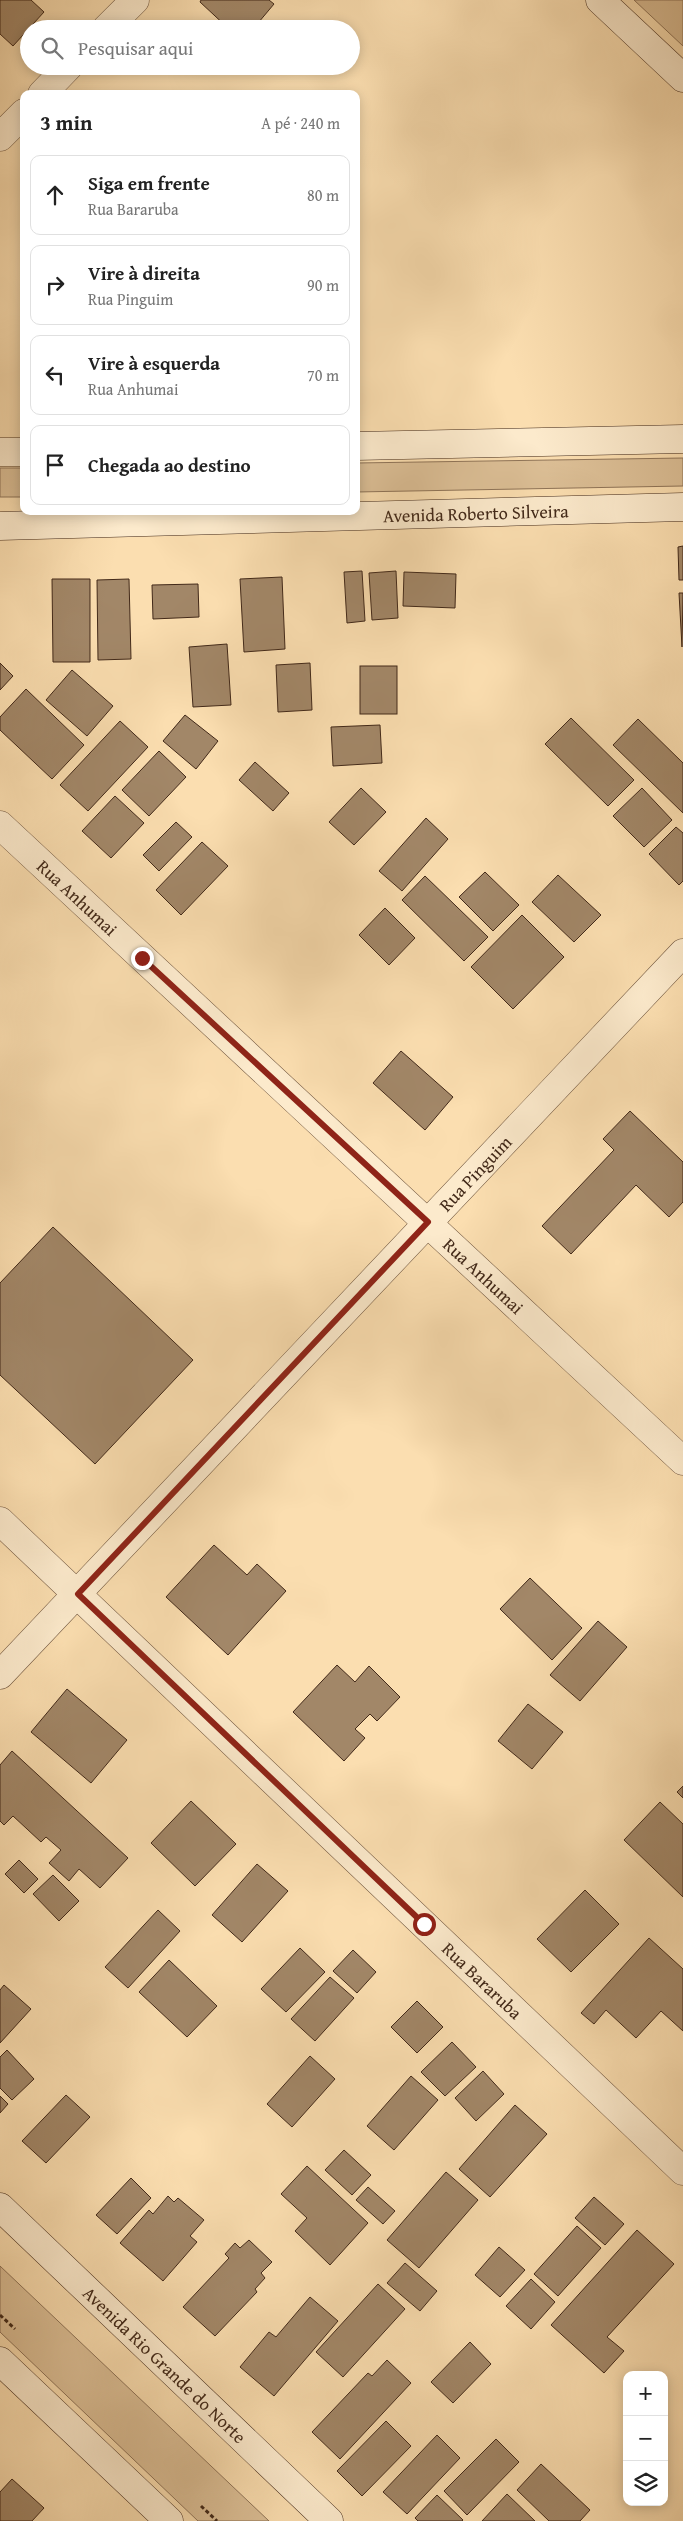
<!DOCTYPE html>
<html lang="pt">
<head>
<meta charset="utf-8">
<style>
	body { margin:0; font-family:"Gentium Book Plus",serif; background:#f2f2f2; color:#222 }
	.controls { position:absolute; right:15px; bottom:15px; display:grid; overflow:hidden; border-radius:10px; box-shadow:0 2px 12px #0003 }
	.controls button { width:45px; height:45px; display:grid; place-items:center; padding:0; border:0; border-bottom:1px solid #e0e0e0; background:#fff; color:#222; font:25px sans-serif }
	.stop { position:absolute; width:15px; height:15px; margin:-11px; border:4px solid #8f2418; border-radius:50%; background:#fff }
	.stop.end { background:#8f2418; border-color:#fff; box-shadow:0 1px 5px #0008 }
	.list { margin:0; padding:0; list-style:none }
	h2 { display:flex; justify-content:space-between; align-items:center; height:65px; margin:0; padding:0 20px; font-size:21px }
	h2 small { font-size:16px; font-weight:400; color:#767676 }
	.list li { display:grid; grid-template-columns:32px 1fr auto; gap:15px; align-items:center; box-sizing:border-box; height:80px; margin:0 10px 10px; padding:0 10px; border:1px solid #e0e0e0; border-radius:10px }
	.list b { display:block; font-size:19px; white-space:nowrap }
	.list p { margin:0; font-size:16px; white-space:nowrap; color:#767676 }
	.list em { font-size:16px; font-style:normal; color:#767676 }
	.icon { flex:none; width:28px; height:28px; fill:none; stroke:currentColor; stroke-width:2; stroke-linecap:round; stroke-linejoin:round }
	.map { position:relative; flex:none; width:683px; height:2521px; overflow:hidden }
	.search { position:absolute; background:#fff; box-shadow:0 2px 12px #0003; left:20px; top:20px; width:340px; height:55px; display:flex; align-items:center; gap:12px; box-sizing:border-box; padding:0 18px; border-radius:28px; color:#767676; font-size:19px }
	.panel { position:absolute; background:#fff; box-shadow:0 2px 12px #0003; left:20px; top:90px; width:340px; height:425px; border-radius:10px }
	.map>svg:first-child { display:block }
</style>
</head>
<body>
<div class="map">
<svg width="683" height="2521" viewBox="0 0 683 2521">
	<rect width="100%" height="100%" fill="#fbdeb0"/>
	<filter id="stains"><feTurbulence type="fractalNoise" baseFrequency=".004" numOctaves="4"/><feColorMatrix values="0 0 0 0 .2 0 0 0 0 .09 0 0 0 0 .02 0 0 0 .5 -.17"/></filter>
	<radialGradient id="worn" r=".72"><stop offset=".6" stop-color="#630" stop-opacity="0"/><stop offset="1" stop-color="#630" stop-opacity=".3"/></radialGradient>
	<g fill="#dcbf96" stroke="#8f7458">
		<polygon points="634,0 683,0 683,46"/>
		<polygon points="683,458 683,486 356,492 356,463"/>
		<rect x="0" y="468" width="24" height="29"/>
		<polygon points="0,2266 269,2521 198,2521 0,2332"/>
	</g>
	<g fill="#a28768" stroke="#422919">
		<polygon points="0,0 31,0 44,12 13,46 0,34"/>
		<polygon points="201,0 269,0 274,4 253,29 229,29 200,2"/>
		<polygon points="683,546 683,580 679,580 678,547"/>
		<polygon points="362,571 365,621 347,623 344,572"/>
		<polygon points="396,571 398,618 372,620 369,573"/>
		<polygon points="404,572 456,574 455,608 403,606"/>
		<polygon points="282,577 285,649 244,652 240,579"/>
		<polygon points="52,579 90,579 90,662 53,662"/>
		<polygon points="129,579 131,659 98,660 97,580"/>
		<polygon points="198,584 199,617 153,619 152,585"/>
		<polygon points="679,593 683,593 682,647"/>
		<polygon points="227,644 231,705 193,707 189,647"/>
		<polygon points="0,663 13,676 0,690"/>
		<polygon points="310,663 312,710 278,712 276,665"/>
		<rect x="360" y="666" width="37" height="48"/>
		<polygon points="72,670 113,706 87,736 46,700"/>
		<polygon points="26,689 84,745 52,779 0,730 0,717"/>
		<polygon points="185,715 218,741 196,769 163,741"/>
		<polygon points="571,718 634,780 608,806 545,744"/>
		<polygon points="638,719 683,763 683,813 613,745"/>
		<polygon points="120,721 148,747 88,811 60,785"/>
		<polygon points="380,725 382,763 333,766 331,727"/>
		<polygon points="159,751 186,777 149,816 122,790"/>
		<polygon points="255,762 289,793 273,811 239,780"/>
		<polygon points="361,788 386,812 354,845 329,822"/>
		<polygon points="642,788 672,820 644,847 613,816"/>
		<polygon points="115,796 144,823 111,858 82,831"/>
		<polygon points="426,818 448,839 402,891 379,871"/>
		<polygon points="176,822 192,837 159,871 143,855"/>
		<polygon points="676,827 683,833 683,881 679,885 649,854"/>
		<polygon points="202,842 228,866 181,915 156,890"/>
		<polygon points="485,872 519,905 493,931 459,897"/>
		<polygon points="558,875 601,915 574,942 532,902"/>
		<polygon points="425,876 488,937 464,961 402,900"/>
		<polygon points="385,908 415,938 389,965 359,935"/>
		<polygon points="522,915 564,957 513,1009 471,967"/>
		<polygon points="401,1051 453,1097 425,1130 373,1083"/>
		<polygon points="630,1111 683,1162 683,1202 669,1217 636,1185 571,1254 542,1226 614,1150 603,1139"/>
		<polygon points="53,1227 193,1360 95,1464 0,1375 0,1283"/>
		<polygon points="214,1545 247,1575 257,1564 286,1591 228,1655 166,1597"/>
		<polygon points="530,1578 582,1628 552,1660 500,1609"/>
		<polygon points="598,1621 627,1647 580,1701 550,1675"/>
		<polygon points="337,1665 355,1682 369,1666 400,1697 377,1721 370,1714 355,1729 365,1738 344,1761 293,1712"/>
		<polygon points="67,1689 127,1740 91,1783 31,1732"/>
		<polygon points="528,1704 563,1732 532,1769 498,1741"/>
		<polygon points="12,1751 128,1858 100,1888 79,1869 69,1881 49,1863 61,1850 46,1837 41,1842 13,1816 4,1825 0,1821 0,1765"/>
		<polygon points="683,1786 683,1798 677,1792"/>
		<polygon points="191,1801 236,1844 195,1886 151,1843"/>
		<polygon points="660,1802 683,1824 683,1897 624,1840"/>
		<polygon points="19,1860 38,1879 24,1893 5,1874"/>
		<polygon points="257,1864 288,1891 242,1942 212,1915"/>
		<polygon points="53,1875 79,1901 59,1921 33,1894"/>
		<polygon points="585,1890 619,1924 571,1972 537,1939"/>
		<polygon points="158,1910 180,1931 128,1988 105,1967"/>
		<polygon points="649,1938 683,1969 683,2031 661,2011 636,2038 606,2010 594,2024 581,2013"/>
		<polygon points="300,1948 325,1972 286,2012 261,1989"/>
		<polygon points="353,1950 376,1972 357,1993 333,1971"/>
		<polygon points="169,1960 217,2006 187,2037 139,1992"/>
		<polygon points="330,1977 354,1998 315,2041 291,2019"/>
		<polygon points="4,1985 31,2009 0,2043 0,1990"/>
		<polygon points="417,2001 443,2027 417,2053 391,2027"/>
		<polygon points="452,2042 476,2067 445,2096 421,2072"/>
		<polygon points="7,2050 34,2079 12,2100 0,2088 0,2057"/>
		<polygon points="310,2056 335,2079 292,2127 267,2104"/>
		<polygon points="483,2071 504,2094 476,2121 455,2098"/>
		<polygon points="411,2076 438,2100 394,2150 367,2126"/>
		<polygon points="66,2095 90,2117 46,2163 22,2141"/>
		<polygon points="0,2096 8,2104 0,2113"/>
		<polygon points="515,2105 547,2134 490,2197 459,2169"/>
		<polygon points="344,2150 371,2175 352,2195 325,2170"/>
		<polygon points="307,2166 368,2223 330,2265 295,2231 307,2218 281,2194"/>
		<polygon points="446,2172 478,2200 419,2268 387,2240"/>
		<polygon points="131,2178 151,2198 117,2234 96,2215"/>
		<polygon points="368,2187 395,2211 383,2224 356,2200"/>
		<polygon points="168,2196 174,2202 178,2198 204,2220 190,2236 197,2242 163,2281 120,2243 149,2210 153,2214"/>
		<polygon points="594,2197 624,2224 605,2245 575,2218"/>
		<polygon points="577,2226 601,2248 558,2296 534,2274"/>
		<polygon points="637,2230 674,2264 607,2337 624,2351 604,2373 551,2325"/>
		<polygon points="249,2240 272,2262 261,2273 265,2278 255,2289 257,2292 215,2336 183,2307 229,2258 225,2254 235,2243 240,2248"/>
		<polygon points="499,2247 525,2270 500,2297 475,2275"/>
		<polygon points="405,2263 437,2291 420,2311 387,2283"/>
		<polygon points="531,2279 555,2302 531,2329 506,2306"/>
		<polygon points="378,2284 405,2309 343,2377 316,2352"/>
		<polygon points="310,2297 338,2321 274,2396 240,2367 269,2332 276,2337"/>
		<polygon points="470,2342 491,2364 453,2403 431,2382"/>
		<polygon points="387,2360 411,2383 340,2459 312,2432 368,2373 372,2376"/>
		<polygon points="386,2421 411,2446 362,2496 337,2471"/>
		<polygon points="437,2435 460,2458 407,2514 383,2492"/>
		<polygon points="496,2439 519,2462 467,2515 444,2491"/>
		<polygon points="541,2464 590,2510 580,2521 549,2521 517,2490"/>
		<polygon points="12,2479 44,2508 32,2521 0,2521 0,2492"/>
		<polygon points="507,2494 535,2521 482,2521"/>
		<polygon points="437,2495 463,2520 462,2521 418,2521 415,2518"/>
	</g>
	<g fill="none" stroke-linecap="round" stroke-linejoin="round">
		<defs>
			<g id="street">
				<polyline points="106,29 135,0"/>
				<polyline points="42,94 69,66"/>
				<polyline points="0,137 24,113"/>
				<path id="s1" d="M 0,825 L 683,1461"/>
				<path id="s2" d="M 0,1521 L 683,2171"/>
				<path id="s3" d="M 0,1675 L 683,953"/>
			</g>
			<g id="secondary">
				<polyline points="600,0 683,78"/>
				<polyline points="356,446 683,439"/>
				<polyline points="0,452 24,452"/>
				<path id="s4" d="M 0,526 L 683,507"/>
				<path id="s5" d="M 0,2207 L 329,2521"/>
				<polyline points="0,2361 169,2521"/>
			</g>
		</defs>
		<use href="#street" stroke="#70563f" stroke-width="29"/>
		<use href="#secondary" stroke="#422919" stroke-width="29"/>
		<g stroke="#422919" stroke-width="3" stroke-dasharray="4 2.5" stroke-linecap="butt">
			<polyline points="0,2315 15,2329"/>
			<polyline points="201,2506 217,2521"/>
		</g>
		<use href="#street" stroke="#fceacc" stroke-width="28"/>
		<use href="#secondary" stroke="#fceacc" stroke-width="28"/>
	</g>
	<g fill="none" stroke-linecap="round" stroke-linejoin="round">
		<polyline stroke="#8f2418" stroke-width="6" points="142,958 428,1222 78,1594 424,1924"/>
	</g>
	<g text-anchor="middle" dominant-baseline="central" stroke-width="4" stroke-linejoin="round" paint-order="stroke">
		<g font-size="18" fill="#422919" stroke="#fceacc">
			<text stroke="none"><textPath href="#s4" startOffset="476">Avenida Roberto Silveira</textPath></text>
			<text stroke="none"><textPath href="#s1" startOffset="106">Rua Anhumai</textPath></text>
			<text stroke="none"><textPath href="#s3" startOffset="691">Rua Pinguim</textPath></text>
			<text stroke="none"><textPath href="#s1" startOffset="661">Rua Anhumai</textPath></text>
			<text stroke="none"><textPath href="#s2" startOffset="666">Rua Bararuba</textPath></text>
			<text stroke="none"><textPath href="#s5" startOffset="228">Avenida Rio Grande do Norte</textPath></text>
		</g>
	</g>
	<rect width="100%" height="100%" filter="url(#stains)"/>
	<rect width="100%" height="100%" fill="url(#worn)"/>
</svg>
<div class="controls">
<button>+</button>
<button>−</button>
<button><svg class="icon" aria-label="layers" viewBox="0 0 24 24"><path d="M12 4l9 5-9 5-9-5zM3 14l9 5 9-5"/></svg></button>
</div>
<div class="stop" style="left:424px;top:1924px"></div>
<div class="stop end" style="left:142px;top:958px"></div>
<div class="search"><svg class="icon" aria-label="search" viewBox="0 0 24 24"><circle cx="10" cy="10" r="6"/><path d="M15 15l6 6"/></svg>Pesquisar aqui</div>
<section class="panel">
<h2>3 min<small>A pé · 240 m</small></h2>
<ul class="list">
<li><svg class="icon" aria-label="ahead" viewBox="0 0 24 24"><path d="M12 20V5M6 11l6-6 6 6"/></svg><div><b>Siga em frente</b><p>Rua Bararuba</p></div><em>80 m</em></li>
<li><svg class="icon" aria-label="right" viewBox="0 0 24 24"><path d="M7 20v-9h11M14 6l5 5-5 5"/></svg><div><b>Vire à direita</b><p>Rua Pinguim</p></div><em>90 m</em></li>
<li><svg class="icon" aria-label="left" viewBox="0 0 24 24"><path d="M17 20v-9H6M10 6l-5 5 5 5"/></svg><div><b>Vire à esquerda</b><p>Rua Anhumai</p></div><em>70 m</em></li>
<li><svg class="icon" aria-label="arrive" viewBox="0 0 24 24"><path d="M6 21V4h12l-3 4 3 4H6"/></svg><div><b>Chegada ao destino</b></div></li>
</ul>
</section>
</div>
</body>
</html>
